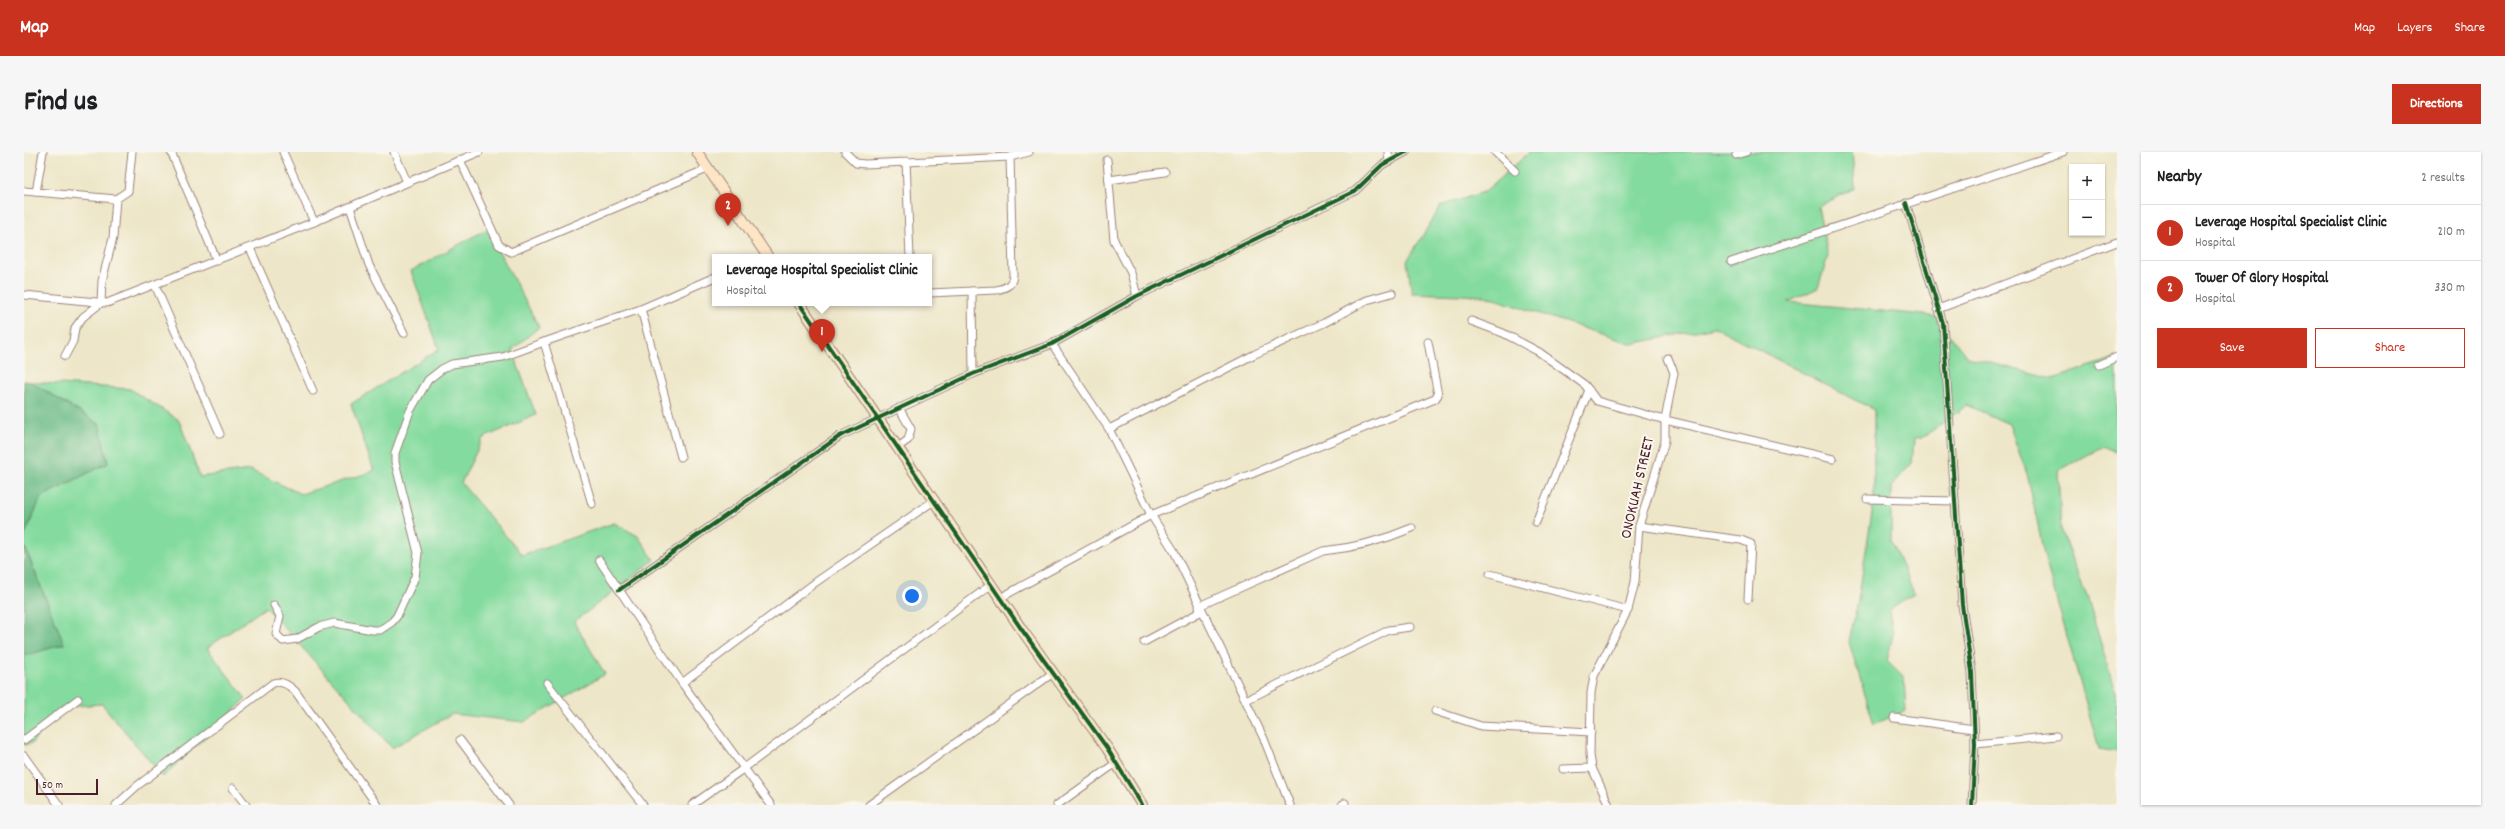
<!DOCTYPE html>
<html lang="en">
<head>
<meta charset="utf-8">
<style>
	body { margin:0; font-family:Dekko,sans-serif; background:#f6f6f6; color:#202124 }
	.controls { position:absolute; right:12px; top:12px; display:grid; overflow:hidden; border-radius:0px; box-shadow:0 1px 3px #0004 }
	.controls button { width:36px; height:36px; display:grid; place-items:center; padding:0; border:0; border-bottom:1px solid #e0e0e0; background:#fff; color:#202124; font:20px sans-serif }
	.scale { position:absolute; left:12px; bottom:10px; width:62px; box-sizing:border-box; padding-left:4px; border:2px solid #4a1f2b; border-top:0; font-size:11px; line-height:14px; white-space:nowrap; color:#4a1f2b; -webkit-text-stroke:3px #fbf7ec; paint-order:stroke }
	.you { position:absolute; left:888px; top:444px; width:14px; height:14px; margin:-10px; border:3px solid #fff; border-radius:50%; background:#1a73e8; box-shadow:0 0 0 6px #1a73e833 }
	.badge { display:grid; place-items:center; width:26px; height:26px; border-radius:50%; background:#c8321e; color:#fff; font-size:13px; font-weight:700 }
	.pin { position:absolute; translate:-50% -33px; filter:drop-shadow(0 1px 2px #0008) }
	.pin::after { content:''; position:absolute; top:21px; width:14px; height:12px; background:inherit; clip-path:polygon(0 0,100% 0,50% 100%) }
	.popup { position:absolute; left:688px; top:102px; width:220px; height:52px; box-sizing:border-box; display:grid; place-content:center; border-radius:0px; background:#fff; filter:drop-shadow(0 1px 3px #0005); font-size:13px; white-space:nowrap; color:#757577 }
	.popup b { font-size:15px; color:#202124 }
	.popup::after { content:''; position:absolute; left:50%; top:100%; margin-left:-8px; border:8px solid transparent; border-top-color:#fff }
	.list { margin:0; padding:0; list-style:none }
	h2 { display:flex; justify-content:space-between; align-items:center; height:52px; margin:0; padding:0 16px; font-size:17px }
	h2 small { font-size:13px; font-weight:400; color:#757577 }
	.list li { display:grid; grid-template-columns:26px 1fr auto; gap:12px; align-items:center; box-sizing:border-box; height:56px; padding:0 16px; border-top:1px solid #e0e0e0 }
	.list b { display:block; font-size:15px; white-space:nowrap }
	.list p { margin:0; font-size:13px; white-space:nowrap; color:#757577 }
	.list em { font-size:13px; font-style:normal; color:#757577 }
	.actions { display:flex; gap:8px; padding:12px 16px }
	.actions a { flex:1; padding:9px 0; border:1px solid #c8321e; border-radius:0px; text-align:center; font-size:14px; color:#c8321e }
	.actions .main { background:#c8321e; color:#fff }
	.map { position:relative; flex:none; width:2093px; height:653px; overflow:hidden; border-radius:0px }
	header { display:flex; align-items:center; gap:24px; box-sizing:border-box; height:56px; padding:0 20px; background:#c8321e; color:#fff }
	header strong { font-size:19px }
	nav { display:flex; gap:22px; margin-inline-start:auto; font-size:14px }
	.intro { display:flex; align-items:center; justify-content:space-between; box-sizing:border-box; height:96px; padding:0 24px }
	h1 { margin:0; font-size:28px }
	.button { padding:10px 18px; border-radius:0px; background:#c8321e; color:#fff; font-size:14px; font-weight:700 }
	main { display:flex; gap:24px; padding:0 24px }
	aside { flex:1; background:#fff; border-radius:0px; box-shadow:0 1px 3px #0004 }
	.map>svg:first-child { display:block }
</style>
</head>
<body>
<header>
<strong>Map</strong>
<nav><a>Map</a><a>Layers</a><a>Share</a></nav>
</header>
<div class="intro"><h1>Find us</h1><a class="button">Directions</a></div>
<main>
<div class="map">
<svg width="2093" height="653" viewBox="0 0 2093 653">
	<rect width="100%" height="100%" fill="#fbf7ec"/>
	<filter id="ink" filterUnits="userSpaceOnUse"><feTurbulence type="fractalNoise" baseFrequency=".025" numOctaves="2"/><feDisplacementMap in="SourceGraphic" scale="8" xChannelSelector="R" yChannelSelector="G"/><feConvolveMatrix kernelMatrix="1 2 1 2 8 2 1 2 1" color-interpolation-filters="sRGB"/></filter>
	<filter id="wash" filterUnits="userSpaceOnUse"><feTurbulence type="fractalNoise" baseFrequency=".012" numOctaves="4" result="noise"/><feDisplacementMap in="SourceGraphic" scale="16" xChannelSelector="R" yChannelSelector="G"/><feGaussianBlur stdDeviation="0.9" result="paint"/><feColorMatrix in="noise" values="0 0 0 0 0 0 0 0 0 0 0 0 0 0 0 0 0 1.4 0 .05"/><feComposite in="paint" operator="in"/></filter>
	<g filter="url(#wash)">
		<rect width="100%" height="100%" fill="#ede6c8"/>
		<g fill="#84db9f" stroke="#677d65">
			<polygon points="1506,0 1828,0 1831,36 1794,55 1804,104 1794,136 1764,150 1911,164 1943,205 2029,227 2093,205 2093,301 2080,294 2034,319 2037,380 2064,447 2091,540 2093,600 2075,597 2020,403 2004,325 1985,272 1943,253 1898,286 1890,287 1888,311 1867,335 1867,389 1890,441 1865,459 1869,482 1863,509 1880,526 1882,559 1850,572 1825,490 1834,449 1850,348 1850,258 1691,175 1608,192 1461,144 1388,141 1383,109 1417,54 1460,40"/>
			<polygon points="463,77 515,175 488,198 512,263 459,286 437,331 498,403 590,371 614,384 630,408 550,470 581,522 500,570 428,562 368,596 242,455 183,496 222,547 139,625 78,552 37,555 8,591 0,593 0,504 40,492 0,393 0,385 17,345 84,311 75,272 7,230 106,237 155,268 176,325 226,318 277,342 350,319 327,252 415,197 387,119"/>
		</g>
		<g fill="#6bbb86" stroke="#5a6d58">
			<polygon points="0,229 7,230 75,272 84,311 17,345 0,385"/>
			<polygon points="0,393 40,492 0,504"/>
		</g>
	</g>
	<g filter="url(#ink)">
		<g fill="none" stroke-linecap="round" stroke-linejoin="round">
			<defs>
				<g id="street">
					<polyline points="147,0 193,109"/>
					<polyline points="259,0 290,70"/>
					<polyline points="370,0 383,30"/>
					<polyline points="821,0 832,11 841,12 986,5 1005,0"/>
					<polyline points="1364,0 1365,9"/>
					<polyline points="1471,0 1491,19"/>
					<polyline points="1712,3 1722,0"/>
					<polyline points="436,8 475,93 487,100 683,17"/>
					<polyline points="1083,8 1090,88 1107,121 1113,144"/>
					<polyline points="882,9 886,105"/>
					<polyline points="1085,28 1141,20"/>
					<polyline points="0,39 92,47"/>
					<polyline points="12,40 19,0"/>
					<polyline points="1882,51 1919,171 1938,453 1948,520 1951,592 1948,653"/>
					<polyline points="326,55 345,113 380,181"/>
					<polyline points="226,96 289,239"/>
					<polyline points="1707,110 2039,0"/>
					<polyline points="131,133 196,282"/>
					<polyline points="948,139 949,222"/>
					<path d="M 905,141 L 972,138 C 982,136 989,133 989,122 L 986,5"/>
					<polyline points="0,143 83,151 290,70 455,0"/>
					<polyline points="617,157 657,305"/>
					<polyline points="1914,157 2093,90"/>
					<polyline points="1447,169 1479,181 1515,200 1561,233 1573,249 1641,268 1809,307"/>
					<polyline points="1028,192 1085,277 1127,363 1150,399 1240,587 1266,653"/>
					<polyline points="41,204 49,189 51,176 59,165 77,151 78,129 89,86 92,47 104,39 108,0"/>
					<polyline points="2075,213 2093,205"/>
					<polyline points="1085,277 1231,202 1300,171 1343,148 1368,141"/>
					<polyline points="874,295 884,288 887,277 875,256"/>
					<polyline points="1843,347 1931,349"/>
					<polyline points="568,352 520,190 617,157 691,125"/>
					<polyline points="1512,370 1565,238"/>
					<polyline points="1615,374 1717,388 1727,392 1724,447"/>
					<polyline points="575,408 658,531 747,653"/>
					<polyline points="1466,422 1604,458"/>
					<polyline points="595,438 816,284 949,222 1028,192 1113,144 1331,39 1358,13 1382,0"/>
					<polyline points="978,445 1127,363 1411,247 1414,243 1404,190"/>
					<polyline points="250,453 256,464 252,482 259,489 273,487 295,475 310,471 349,478 356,478 368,470 373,464 391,425 394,401 371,310 371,301 386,259 404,228 418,217 428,212 479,205 520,190"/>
					<path d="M 1120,490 L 1176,460 L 1175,454 L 1299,399 C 1330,396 1360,388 1388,376"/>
					<polyline points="523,531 619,653"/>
					<polyline points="658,531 792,430 911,348"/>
					<polyline points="1222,548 1365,478 1386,475"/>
					<polyline points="1411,559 1457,574 1567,580"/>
					<polyline points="1870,566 1950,577"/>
					<polyline points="0,588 54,547"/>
					<polyline points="436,588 485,653"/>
					<polyline points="1951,592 2032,584"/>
					<polyline points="0,604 35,653"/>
					<polyline points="1539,617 1568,616"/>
					<polyline points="209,636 222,653"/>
					<path d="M 92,653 L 113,634 L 249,531 C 258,528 265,533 271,539 L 353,653"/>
					<polyline points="668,653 719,617 968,432"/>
					<polyline points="845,653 1029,521"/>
					<polyline points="1033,653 1092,611"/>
					<polyline points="1318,653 1321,651"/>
					<polyline points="1585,653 1568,616 1566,603 1567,541 1570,524 1604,458 1611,430 1615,374 1641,289 1641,268 1650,221 1644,206"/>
				</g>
				<g id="secondary">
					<polyline points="673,0 744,105"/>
					<polyline points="775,151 998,478 1083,596 1118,653"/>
				</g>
			</defs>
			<use href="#street" stroke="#9c827a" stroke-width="9"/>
			<use href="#secondary" stroke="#9c827a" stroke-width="12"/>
			<use href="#street" stroke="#fff" stroke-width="7"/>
			<use href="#secondary" stroke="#fde5c5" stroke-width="10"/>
			<defs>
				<g id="cycleway">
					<polyline points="1882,51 1919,171 1938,453 1948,520 1951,592 1948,653"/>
					<polyline points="775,151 998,478 1083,596 1118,653"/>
					<polyline points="595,438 816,284 949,222 1028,192 1113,144 1331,39 1358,13 1382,0"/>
				</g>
			</defs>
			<use href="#cycleway" stroke="#fbf7ec" stroke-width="6"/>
			<use href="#cycleway" stroke="#1b5e20" stroke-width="4"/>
		</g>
	</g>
	<g text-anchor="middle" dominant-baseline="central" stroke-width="4" stroke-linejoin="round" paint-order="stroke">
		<g font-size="16" fill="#4a1f2b" stroke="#fbf7ec">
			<text transform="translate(1614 336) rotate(-77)">ONOKUAH STREET</text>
		</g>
	</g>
</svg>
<div class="controls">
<button>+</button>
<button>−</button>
</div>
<div class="scale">50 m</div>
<div class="you"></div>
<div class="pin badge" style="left:798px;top:200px">1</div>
<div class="popup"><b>Leverage Hospital Specialist Clinic</b>Hospital</div>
<div class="pin badge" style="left:704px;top:74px">2</div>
</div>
<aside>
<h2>Nearby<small>2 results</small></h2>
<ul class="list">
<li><span class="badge">1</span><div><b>Leverage Hospital Specialist Clinic</b><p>Hospital</p></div><em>210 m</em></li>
<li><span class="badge">2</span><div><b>Tower Of Glory Hospital</b><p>Hospital</p></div><em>330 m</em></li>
</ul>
<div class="actions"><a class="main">Save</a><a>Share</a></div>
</aside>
</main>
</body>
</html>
